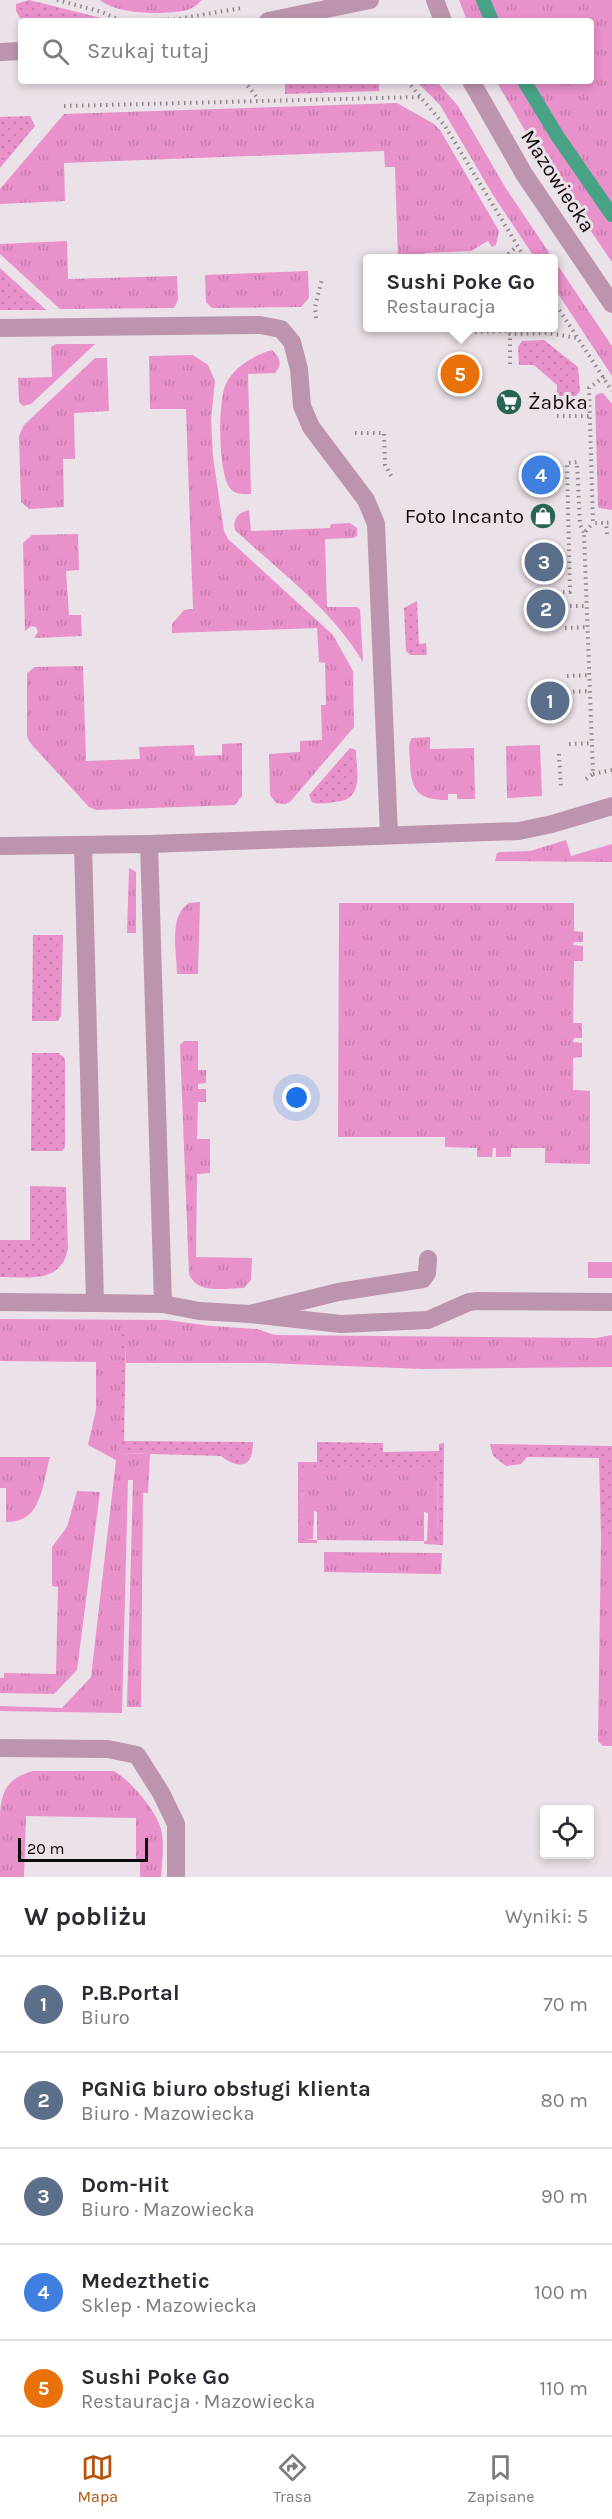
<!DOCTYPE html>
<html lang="pl">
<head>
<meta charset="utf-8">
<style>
	body { margin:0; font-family:Karla,sans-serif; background:#f7f7f7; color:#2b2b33 }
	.controls { position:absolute; right:18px; bottom:18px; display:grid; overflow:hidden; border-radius:6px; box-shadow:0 3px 9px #0003 }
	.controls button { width:54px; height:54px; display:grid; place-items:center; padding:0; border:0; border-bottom:2px solid #e1e1e2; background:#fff; color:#2b2b33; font:30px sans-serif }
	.scale { position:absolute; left:18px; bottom:15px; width:130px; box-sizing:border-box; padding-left:6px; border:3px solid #0f0c0e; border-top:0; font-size:16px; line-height:21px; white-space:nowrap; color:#0f0c0e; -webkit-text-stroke:4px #ebe1e8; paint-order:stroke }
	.you { position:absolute; left:297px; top:1098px; width:21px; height:21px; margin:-15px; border:4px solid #fff; border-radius:50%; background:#1a73e8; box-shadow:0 0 0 9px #1a73e833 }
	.badge { display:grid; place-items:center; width:39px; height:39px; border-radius:50%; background:#b45309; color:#fff; font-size:20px; font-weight:700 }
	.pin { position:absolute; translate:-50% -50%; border:3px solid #fff; box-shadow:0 2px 6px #0006 }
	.popup { position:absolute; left:363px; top:254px; width:195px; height:78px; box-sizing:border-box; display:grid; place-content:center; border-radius:6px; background:#fff; filter:drop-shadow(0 2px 4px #0005); font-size:20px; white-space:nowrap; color:#7c7c81 }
	.popup b { font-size:22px; color:#2b2b33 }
	.popup::after { content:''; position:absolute; left:50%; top:100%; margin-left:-12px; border:12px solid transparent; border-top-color:#fff }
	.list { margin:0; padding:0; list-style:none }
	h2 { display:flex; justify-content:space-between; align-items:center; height:78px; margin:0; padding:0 24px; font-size:26px }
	h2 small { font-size:20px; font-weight:400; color:#7c7c81 }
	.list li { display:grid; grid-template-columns:39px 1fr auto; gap:18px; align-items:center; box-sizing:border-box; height:96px; padding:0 24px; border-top:2px solid #e1e1e2 }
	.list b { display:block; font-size:22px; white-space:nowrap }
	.list p { margin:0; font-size:20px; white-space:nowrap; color:#7c7c81 }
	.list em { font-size:20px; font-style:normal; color:#7c7c81 }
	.icon { flex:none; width:33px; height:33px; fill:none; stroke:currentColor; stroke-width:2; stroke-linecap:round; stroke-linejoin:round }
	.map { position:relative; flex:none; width:612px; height:1877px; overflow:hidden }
	.search { position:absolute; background:#fff; box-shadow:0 3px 9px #0003; left:18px; right:18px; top:18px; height:66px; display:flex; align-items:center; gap:15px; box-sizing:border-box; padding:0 21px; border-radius:6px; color:#7c7c81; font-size:22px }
	.sheet { height:558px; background:#fff }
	nav { display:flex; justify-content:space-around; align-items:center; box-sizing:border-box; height:84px; border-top:2px solid #e1e1e2; background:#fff; font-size:16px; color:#7c7c81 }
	nav a { display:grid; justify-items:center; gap:3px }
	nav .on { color:#b45309 }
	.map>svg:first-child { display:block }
</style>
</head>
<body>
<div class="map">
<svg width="612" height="1877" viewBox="0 0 612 1877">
	<defs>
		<pattern id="grass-tufts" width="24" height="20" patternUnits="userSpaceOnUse" patternTransform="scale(1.5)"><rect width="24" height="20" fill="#e891cb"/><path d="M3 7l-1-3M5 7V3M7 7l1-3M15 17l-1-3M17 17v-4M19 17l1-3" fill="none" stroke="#c67cad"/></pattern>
		<pattern id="garden-dots" width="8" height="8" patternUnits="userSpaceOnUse" patternTransform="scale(1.5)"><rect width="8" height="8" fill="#e891cb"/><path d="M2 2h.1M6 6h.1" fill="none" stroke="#c67cad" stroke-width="1.8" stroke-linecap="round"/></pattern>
	</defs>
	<rect width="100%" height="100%" fill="#ebe1e8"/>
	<g fill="url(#grass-tufts)">
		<path d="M 100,0 L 202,0 C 198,4 192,9 187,10 C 165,15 118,15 100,0 Z"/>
		<polygon points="459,0 612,0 612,262 543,161 496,81 591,81 591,21 467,21"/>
		<polygon points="416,81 436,81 458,106 505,187 612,346 612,376 553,286 553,258 535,258 493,195 440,105"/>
		<polygon points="397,103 434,124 440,130 499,231 496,245 492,247 488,241 471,251 425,253 425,258 398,258 395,167 385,167 384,151 64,163 65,201 0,204 0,189 64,114"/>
		<polygon points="67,241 68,279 177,276 178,300 174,308 60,309 0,254 0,244"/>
		<polygon points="308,271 309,298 301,307 212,308 206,302 205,275"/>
		<polygon points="56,344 95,344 31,404 23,406 19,402 18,378 52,377 51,347"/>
		<path d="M 272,350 C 280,358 283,364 275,373 L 248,374 L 251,494 C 243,494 235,495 230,488 C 218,472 218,405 225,386 C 232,368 254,355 272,350 Z"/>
		<polygon points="193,355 208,365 215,381 211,419 213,457 224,531 228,539 333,635 353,671 354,727 290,802 285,804 276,803 270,795 269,754 300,752 300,741 322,740 321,705 326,705 325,663 319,662 317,628 172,633 172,624 184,610 193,609 186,409 150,409 149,356"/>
		<polygon points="95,358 107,358 109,411 74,413 75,459 63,459 64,507 29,509 21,502 19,436 24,425"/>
		<polygon points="603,393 612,404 612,510 599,508 598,505 595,397 597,394"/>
		<path d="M 249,510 L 251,531 L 330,528 L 331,524 L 350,523 L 357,528 L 357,536 L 353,538 L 325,539 L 327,607 L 357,607 L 360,609 L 363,662 C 331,608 280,572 235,530 C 232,519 239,512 249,510 Z"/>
		<polygon points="78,534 79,570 66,571 69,615 81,615 82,636 34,638 38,632 36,627 31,626 25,631 23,543 32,535"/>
		<polygon points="83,666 86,761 140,759 139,747 194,745 195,756 222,755 222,744 242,743 242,796 235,805 96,810 89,807 32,745 27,737 27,673 35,667"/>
		<path d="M 430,737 L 430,749 L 474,748 L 475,799 L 457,799 L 457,794 L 448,794 L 448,800 C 418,800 411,791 410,762 C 410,754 407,745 412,738 Z"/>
		<polygon points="540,745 542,796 507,798 506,746"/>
		<polygon points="566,840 571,856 612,844 612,862 495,861 497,853 500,852 530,851"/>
		<polygon points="129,868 136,872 136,933 127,933"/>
		<path d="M 200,902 L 198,974 L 177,974 C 177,952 168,916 189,903 Z"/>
		<polygon points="339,903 574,903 574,931 583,932 583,942 574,942 573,945 583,946 583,961 574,961 573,1023 582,1023 582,1038 574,1038 573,1042 582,1043 582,1057 573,1058 573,1090 590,1091 590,1164 545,1163 545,1148 511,1148 511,1157 496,1157 496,1148 493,1148 492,1157 477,1157 477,1148 445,1147 445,1137 338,1137"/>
		<path d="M 184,1041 L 198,1041 L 198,1070 L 206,1070 L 206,1083 L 198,1084 L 198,1089 L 206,1089 L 206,1102 L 198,1102 L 197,1139 L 210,1139 L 210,1173 L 197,1174 L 196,1257 L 252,1258 L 251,1280 L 244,1288 C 226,1288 197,1295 189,1274 L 180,1045 Z"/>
		<rect x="588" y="1262" width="24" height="16"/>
		<polygon points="0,1319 167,1320 211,1326 257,1329 275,1335 596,1338 612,1335 612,1367 424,1369 265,1363 126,1363 126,1335 119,1453 150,1454 148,1493 143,1493 141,1707 127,1707 133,1480 128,1480 122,1713 0,1711 0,1706 62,1708 91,1677 116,1460 88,1445 96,1410 96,1362 0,1361"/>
		<path d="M 0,1457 L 50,1457 C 42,1485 42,1523 6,1522 L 6,1488 L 0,1488 Z"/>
		<polygon points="303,1467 438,1467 437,1541 427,1541 428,1513 424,1512 424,1541 317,1540 317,1512 314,1511 313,1539 302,1539"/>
		<polygon points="77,1491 100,1492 77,1670 54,1694 0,1693 0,1678 4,1678 4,1673 56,1674 58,1587 52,1586 52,1547 67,1527"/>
		<polygon points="601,1537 612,1537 612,1746 603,1746 598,1741"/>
		<polygon points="324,1552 442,1553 441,1574 324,1572"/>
		<path d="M 33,1771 L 114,1771 C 131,1781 160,1814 162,1834 C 164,1848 162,1863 161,1877 L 140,1877 L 140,1861 L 136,1860 L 136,1818 L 26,1816 L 24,1877 L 0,1877 C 0,1861 0,1845 0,1829 C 0,1800 0,1780 33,1771 Z"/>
	</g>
	<g fill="url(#garden-dots)">
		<polygon points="29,0 101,18 103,20 22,21 16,11 16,4"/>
		<polygon points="285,81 383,81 379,85 379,91 285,94"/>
		<polygon points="30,116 35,126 0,168 0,117"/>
		<polygon points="0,268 46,310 0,310"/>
		<polygon points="544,340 578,367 580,391 576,396 557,396 557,385 534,365 519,365 518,347 522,341"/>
		<polygon points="417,601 419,644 426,643 427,655 410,655 406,651 404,608"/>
		<path d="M 350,748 L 356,750 C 356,772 365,800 335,802 C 327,803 319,805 312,802 L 309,795 Z"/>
		<polygon points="33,935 63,935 61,1016 58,1021 32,1021"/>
		<polygon points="32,1053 59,1053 65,1059 65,1147 62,1151 31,1151"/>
		<path d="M 30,1186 L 66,1187 L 68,1248 C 62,1284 28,1277 0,1277 L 0,1240 L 30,1240 Z"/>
		<path d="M 121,1334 L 126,1335 L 124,1441 L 253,1442 C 253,1468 240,1470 221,1456 L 119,1453 Z"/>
		<polygon points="317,1442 383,1443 383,1452 439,1451 439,1444 444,1443 443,1545 424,1544 424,1541 437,1541 438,1467 303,1467 302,1539 317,1540 317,1543 298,1543 298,1462 317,1462"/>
		<polygon points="490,1444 612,1446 612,1537 601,1537 599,1458 527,1457 521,1464 506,1466 493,1456"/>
	</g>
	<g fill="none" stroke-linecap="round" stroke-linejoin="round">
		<g stroke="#48a286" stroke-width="14">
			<polyline points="483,0 492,21"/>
			<polyline points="524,81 558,137 612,215"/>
		</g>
		<g stroke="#8e878c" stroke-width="4" stroke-dasharray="1.5 4.5" stroke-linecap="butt">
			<polyline points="57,0 102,12 122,21 178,19 241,8"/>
			<polyline points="244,81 259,100"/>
			<polyline points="407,81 445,126 525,258"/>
			<polyline points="64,106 420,97"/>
			<polyline points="504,258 517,246"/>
			<polyline points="553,300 612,391"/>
			<polyline points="316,318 315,307 322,279"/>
			<polyline points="506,328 510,334 547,333 578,338"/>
			<polyline points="475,332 506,331"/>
			<polyline points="510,364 510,334"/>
			<polyline points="604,377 589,388 593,523 606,523"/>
			<polyline points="557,403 589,403"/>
			<polyline points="557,416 589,416"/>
			<polyline points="355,433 384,433 385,465 393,479"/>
			<polyline points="607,534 606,523 612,522"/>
			<polyline points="563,592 570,592 567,463 577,462 580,525 584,533"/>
			<polyline points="564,606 587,606"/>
			<polyline points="565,628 588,627"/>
			<polyline points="567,676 590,675"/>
			<polyline points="567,692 590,691"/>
			<polyline points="569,744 592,743"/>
			<polyline points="559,754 561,789"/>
			<polyline points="593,774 612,770"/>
			<polyline points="586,779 593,774 584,533 593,523"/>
		</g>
		<g stroke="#bc94ad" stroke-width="18">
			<polyline points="435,0 443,21"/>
			<polyline points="268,21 370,0"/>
			<polyline points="0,52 21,51"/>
			<polyline points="471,81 524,174 612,304"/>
			<polyline points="0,328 260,325 281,329 292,342 299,369 302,406 311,427 366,500 376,524 389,835"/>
			<polyline points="149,844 163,1304"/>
			<polyline points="0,846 149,844 519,831 552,824 612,806"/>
			<polyline points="0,1302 95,1303 83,845"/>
			<polyline points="95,1303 163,1304 199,1311 250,1314 338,1292 423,1279 427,1273 428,1259"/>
			<polyline points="250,1314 341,1324 428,1320 469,1302 478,1301 612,1302"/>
			<polyline points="0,1748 108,1749 137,1755 161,1793 176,1824 176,1877"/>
		</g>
	</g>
	<defs>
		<symbol id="supermarket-disc" viewBox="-11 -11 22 22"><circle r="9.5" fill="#286653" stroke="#ebe1e8"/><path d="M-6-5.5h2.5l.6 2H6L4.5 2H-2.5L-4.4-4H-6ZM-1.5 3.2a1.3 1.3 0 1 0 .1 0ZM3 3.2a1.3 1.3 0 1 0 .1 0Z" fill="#fff"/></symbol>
		<symbol id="shop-disc" viewBox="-11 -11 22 22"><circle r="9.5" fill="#286653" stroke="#ebe1e8"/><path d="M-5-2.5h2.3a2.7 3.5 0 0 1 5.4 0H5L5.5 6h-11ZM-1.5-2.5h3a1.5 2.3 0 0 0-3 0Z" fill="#fff"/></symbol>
	</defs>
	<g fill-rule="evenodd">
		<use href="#supermarket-disc" x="494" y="387" width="30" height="30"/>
		<use href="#shop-disc" x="528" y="501" width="30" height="30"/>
	</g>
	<g text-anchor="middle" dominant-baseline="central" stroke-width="6" stroke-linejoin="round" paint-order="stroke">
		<g font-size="21" fill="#0f0c0e" stroke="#ebe1e8">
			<text transform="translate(558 181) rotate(57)">Mazowiecka</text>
		</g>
		<g font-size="21" fill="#0f0c0e" stroke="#ebe1e8" text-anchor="start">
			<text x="528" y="402">Żabka</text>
			<text x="524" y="516" text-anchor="end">Foto Incanto</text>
		</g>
	</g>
</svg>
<div class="controls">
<button><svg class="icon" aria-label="locate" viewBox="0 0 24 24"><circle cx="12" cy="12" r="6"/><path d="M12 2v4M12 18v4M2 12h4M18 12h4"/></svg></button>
</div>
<div class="scale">20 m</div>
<div class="you"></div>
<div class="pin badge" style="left:550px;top:701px;background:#5c6f8a">1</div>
<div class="pin badge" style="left:546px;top:609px;background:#5c6f8a">2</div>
<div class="pin badge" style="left:544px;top:562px;background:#5c6f8a">3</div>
<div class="pin badge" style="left:541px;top:475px;background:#3f7fe0">4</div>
<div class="pin badge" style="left:460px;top:374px;background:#e8710a">5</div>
<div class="popup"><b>Sushi Poke Go</b>Restauracja</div>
<div class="search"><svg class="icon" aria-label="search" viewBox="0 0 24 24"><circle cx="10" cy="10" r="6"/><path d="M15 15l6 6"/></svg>Szukaj tutaj</div>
</div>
<section class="sheet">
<h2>W pobliżu<small>Wyniki: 5</small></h2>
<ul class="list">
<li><span class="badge" style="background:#5c6f8a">1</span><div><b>P.B.Portal</b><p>Biuro</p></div><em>70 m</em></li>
<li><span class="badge" style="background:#5c6f8a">2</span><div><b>PGNiG biuro obsługi klienta</b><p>Biuro · Mazowiecka</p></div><em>80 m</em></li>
<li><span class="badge" style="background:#5c6f8a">3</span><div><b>Dom-Hit</b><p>Biuro · Mazowiecka</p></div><em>90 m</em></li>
<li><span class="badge" style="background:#3f7fe0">4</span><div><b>Medezthetic</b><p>Sklep · Mazowiecka</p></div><em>100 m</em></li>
<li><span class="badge" style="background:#e8710a">5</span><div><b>Sushi Poke Go</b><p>Restauracja · Mazowiecka</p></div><em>110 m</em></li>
</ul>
</section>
<nav>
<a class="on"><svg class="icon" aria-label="map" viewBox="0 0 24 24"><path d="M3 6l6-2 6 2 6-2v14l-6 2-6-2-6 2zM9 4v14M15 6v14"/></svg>Mapa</a>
<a><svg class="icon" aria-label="directions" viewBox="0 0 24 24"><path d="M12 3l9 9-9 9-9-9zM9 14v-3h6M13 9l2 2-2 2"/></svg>Trasa</a>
<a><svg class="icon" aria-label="saved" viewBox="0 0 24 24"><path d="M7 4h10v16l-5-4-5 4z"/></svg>Zapisane</a>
</nav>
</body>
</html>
